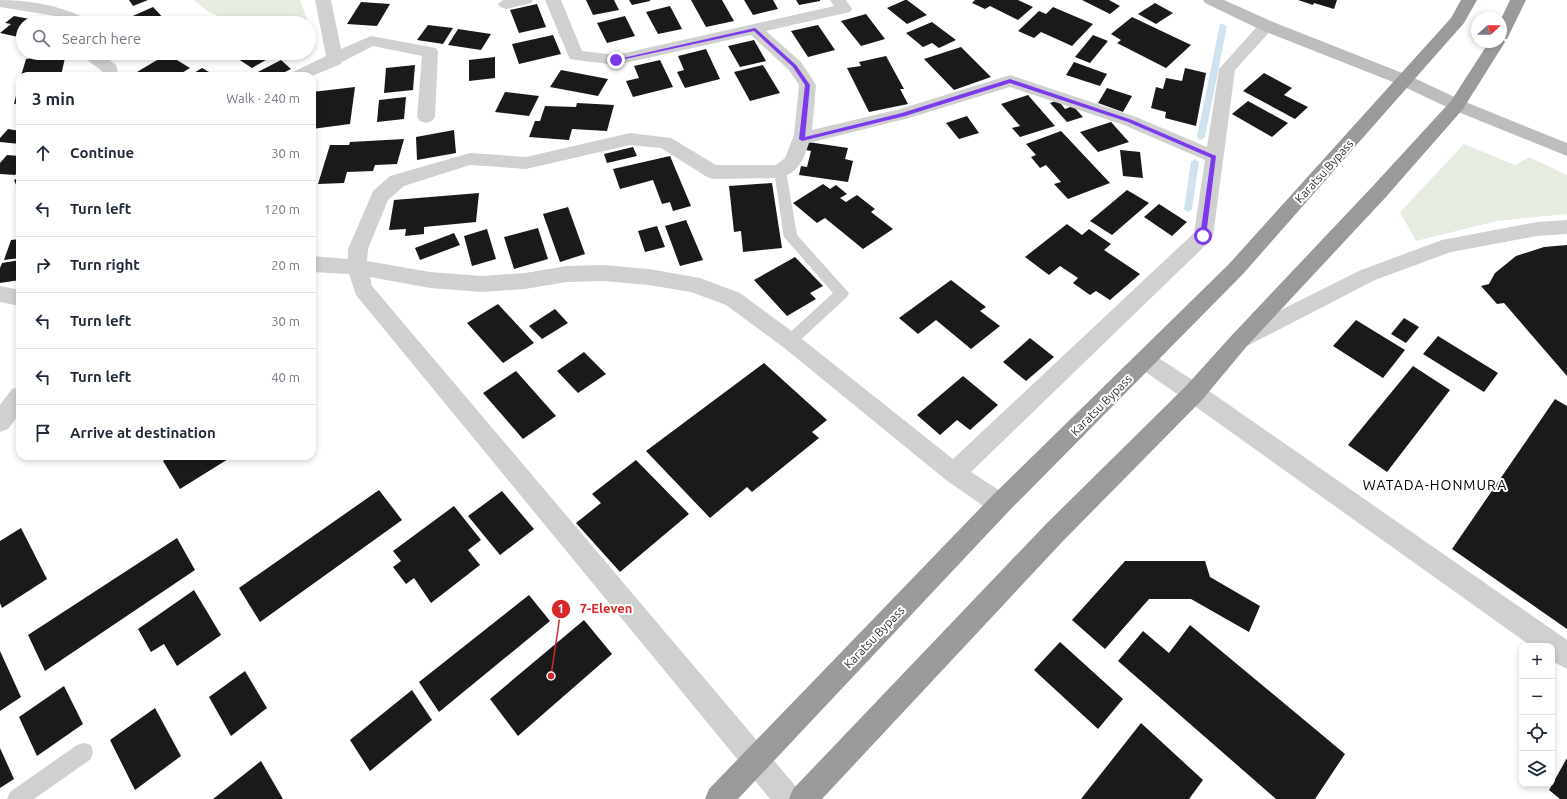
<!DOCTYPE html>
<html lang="en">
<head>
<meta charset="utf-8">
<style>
	body { margin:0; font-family:Ubuntu,sans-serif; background:#f6f6f7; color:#1f2937 }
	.controls { position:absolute; right:12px; bottom:12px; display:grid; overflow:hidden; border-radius:8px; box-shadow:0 2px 6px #0003 }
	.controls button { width:36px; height:36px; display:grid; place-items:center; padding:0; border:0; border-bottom:1px solid #e0e1e3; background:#fff; color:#1f2937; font:20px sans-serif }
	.compass { position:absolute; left:1471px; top:12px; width:36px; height:36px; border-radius:50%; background:#fff; box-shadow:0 2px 6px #0003; rotate:69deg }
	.stop { position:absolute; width:12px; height:12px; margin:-9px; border:3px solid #7c3aed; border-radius:50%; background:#fff }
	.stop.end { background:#7c3aed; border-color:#fff; box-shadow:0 1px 4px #0008 }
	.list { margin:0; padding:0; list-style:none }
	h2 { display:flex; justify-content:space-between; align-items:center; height:52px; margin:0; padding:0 16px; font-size:17px }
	h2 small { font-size:13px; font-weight:400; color:#747a83 }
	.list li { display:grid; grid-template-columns:26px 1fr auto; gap:12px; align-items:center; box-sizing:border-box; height:56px; padding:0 16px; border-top:1px solid #e0e1e3 }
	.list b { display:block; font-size:15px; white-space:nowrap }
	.list em { font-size:13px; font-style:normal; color:#747a83 }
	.icon { flex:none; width:22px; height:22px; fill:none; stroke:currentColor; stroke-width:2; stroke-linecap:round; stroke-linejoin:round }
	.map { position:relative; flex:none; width:1567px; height:799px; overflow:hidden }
	.search { position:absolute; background:#fff; box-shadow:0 2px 6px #0003; left:16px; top:16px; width:300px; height:44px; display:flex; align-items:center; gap:10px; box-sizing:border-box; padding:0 14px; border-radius:22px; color:#747a83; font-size:15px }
	.panel { position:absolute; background:#fff; box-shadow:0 2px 6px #0003; left:16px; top:72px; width:300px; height:388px; border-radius:12px }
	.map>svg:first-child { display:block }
</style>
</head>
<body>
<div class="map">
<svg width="1567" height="799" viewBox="0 0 1567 799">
	<rect width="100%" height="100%" fill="#fff"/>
	<g fill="#e6ecdf">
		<polygon points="194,0 300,0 308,22 306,23 233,23 207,11"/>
		<polygon points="1464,144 1515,165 1529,157 1567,175 1567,214 1497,221 1416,241 1400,212"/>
	</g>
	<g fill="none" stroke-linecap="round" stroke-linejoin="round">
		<g fill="#cfe2ee" fill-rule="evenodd">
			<polygon points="1220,24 1223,24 1227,26 1205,137 1201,140 1197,137"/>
			<polygon points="1195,159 1199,162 1192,209 1188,212 1184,209 1191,162"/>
		</g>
	</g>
	<g fill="#1a1a1a">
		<polygon points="129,0 148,0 133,6"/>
		<polygon points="586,0 614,0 619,10 593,15"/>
		<polygon points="629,0 650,0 650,1 632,5"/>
		<polygon points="691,0 722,0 734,21 706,27"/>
		<polygon points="744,0 773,0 778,9 753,15"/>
		<polygon points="796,0 820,0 820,1 799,5"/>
		<polygon points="905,0 907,0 927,15 907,24 887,8"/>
		<polygon points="975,0 1018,0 1033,7 1018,20 990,6 985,9 972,3"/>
		<polygon points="1082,0 1109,0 1120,6 1110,14"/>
		<polygon points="1298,0 1337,0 1334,9 1314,3 1313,5"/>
		<polygon points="361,2 390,4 377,26 347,24"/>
		<polygon points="1155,3 1173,13 1156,24 1138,14"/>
		<polygon points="537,4 546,27 519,33 510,10"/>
		<polygon points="670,6 682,29 658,34 646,12"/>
		<polygon points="153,7 168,23 117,23"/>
		<polygon points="1053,7 1093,24 1072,46 1041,32 1034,38 1018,31 1039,11 1046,14"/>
		<polygon points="866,14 885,39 861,46 841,21"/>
		<polygon points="14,16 45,22 45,23 23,23 23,38 0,33 11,24 5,23"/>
		<polygon points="625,16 635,36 607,43 597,23"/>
		<polygon points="1132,17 1191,45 1166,68 1117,43 1121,40 1111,34"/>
		<polygon points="932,22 956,40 939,48 932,43 923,47 906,33"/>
		<polygon points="428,25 453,28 443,44 417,40"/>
		<polygon points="818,25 835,50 808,57 791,31"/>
		<polygon points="458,29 491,34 481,50 448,45"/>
		<polygon points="553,35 561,54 519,64 512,44"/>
		<polygon points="1093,35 1108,41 1090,63 1075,57"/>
		<polygon points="754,40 766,61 740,67 728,46"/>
		<polygon points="961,47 991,77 954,90 924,59"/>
		<polygon points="706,49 720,79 685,88 677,72 684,70 678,56"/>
		<polygon points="61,53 66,53 61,76 21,76 26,59"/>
		<polygon points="131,53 152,53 137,60"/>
		<polygon points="229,53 278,53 252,68"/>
		<polygon points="167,54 190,68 177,76 132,75"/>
		<polygon points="886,56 904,89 900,89 908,104 869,112 847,68 861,66 859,62"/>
		<polygon points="495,57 495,78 469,81 469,60"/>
		<polygon points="281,60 291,69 277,76 250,76"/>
		<polygon points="660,60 673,87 633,97 626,81 639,78 634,66"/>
		<polygon points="1074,62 1107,74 1100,86 1066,75"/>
		<polygon points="415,65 413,90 384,93 386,68"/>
		<polygon points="763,65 780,93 750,101 734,72"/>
		<polygon points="202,68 216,76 189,76"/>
		<polygon points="1185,68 1206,73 1196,126 1165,118 1166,112 1151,108 1156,87 1163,89 1166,78 1182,81"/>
		<polygon points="561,70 608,79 598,96 550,87"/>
		<polygon points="1264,73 1292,88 1284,95 1308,107 1295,119 1243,91"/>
		<polygon points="19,83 20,103 14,104"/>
		<polygon points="355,87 350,124 312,129 312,92"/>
		<polygon points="1107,88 1132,96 1123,112 1098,103"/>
		<polygon points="505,92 539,96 529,116 495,112"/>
		<polygon points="1028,95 1055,126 1020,137 1012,128 1020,126 1001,104"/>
		<polygon points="406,97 404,119 377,122 379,100"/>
		<polygon points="1058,100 1065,109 1073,106 1083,117 1067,122 1050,103"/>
		<polygon points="1248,101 1288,123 1272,137 1232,114"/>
		<polygon points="577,103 614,105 607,131 572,129 569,140 529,137 535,121 540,121 545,106 576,107"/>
		<polygon points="967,116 979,133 959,139 946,123"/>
		<polygon points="1111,122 1129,142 1098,152 1080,132"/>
		<polygon points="8,129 20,131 20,144 0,142 0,138"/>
		<polygon points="454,130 456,153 417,160 416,137"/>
		<polygon points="1061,131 1110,183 1068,199 1054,184 1061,182 1046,165 1040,168 1031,157 1036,155 1026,144"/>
		<polygon points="404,139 397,164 375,165 373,171 347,172 344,183 318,184 330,145 349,145 350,142"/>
		<polygon points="808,142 848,148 845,159 853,161 848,182 799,175 801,166 807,167 811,151 806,150"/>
		<polygon points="633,147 637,156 607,163 604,154"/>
		<polygon points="1120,150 1140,152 1143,178 1123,176"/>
		<polygon points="7,155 20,156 20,170 15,175 0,174 0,163"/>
		<polygon points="670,156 691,206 673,211 670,202 662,204 653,180 620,189 613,169"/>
		<polygon points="20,177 20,194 14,180"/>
		<polygon points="772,183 782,248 743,252 741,231 734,232 729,186"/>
		<polygon points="823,184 830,189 836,185 847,194 840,198 846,202 857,195 875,209 871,212 893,229 863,249 825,218 817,223 793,203"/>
		<polygon points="1127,190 1149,203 1112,235 1090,221"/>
		<polygon points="479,193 476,222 424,227 424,234 405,236 406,229 389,230 394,200"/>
		<polygon points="1159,204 1187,222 1172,236 1144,217"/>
		<polygon points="568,207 585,254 560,262 543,214"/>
		<polygon points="19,215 20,235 16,236"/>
		<polygon points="686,220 703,260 680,266 665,226"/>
		<polygon points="1067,224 1082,235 1089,229 1111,244 1104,250 1140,274 1110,300 1096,291 1090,295 1073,283 1078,278 1060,266 1049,275 1025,257"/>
		<polygon points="657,226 665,247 645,252 638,231"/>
		<polygon points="538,228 548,259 514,269 504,237"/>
		<polygon points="487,229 496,259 472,266 464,236"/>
		<polygon points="454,233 460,245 420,260 415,248"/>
		<polygon points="20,239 20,258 4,260 11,240"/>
		<polygon points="1567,245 1567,376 1504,303 1497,304 1481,286 1489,284 1495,273 1516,256 1544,247"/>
		<polygon points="795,257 823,286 810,293 816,299 787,316 754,280"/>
		<polygon points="20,260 20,280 0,283 0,268 2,263"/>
		<polygon points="951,280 986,307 980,311 1000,326 971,349 936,320 918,334 899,318"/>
		<polygon points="498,304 534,343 503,363 467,323"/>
		<polygon points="555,309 568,323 542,339 529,326"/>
		<polygon points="1404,318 1419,327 1406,343 1391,334"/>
		<polygon points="1356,320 1405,350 1383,378 1333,346"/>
		<polygon points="1438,336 1498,373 1484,392 1423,354"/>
		<polygon points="1030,338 1054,357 1026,381 1003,362"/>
		<polygon points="584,352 606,374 578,393 557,371"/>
		<polygon points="764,363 827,420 812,432 819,438 752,492 747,487 710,518 646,451"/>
		<polygon points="1413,366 1450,390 1387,472 1348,445"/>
		<polygon points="516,371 556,416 523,439 483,393"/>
		<polygon points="963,376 998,405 970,430 957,420 940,435 917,415"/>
		<polygon points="1555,399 1567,406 1567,629 1452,549"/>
		<polygon points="170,456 233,456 180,489 163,461"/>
		<polygon points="636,460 689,514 620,572 576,523 601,503 592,494"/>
		<polygon points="379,490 402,520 260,622 239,588"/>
		<polygon points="502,491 534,529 500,555 468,516"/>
		<polygon points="454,506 481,540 468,550 480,565 431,603 414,578 406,584 393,567 401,561 393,551"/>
		<polygon points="21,528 47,579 2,608 0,603 0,541"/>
		<polygon points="177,538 195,570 45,671 28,635"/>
		<polygon points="1125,561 1205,561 1210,577 1260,606 1249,632 1191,599 1149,599 1105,649 1072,620"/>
		<polygon points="194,590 221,635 177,666 164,644 151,652 138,629"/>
		<polygon points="529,595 550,621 439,712 419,682"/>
		<polygon points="584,620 612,654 518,736 490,699"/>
		<polygon points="1190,625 1345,754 1315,799 1276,799 1118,661 1143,631 1169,653"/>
		<polygon points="1060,642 1123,699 1098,729 1034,670"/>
		<polygon points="0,651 21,697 0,711"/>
		<polygon points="245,671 267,708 231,736 209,697"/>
		<polygon points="64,686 83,724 37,756 19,717"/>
		<polygon points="412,690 432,720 370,771 350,740"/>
		<polygon points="155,708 181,756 135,790 110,740"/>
		<polygon points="1141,723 1203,780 1189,799 1081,799"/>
		<polygon points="0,748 14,779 0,788"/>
		<polygon points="1567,758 1567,799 1560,799 1549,790"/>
		<polygon points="261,761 283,799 213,799"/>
	</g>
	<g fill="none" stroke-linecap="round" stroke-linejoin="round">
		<g fill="#d0d0d0" fill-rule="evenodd">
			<polygon points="780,167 784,168 786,171 797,235 849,293 847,297 795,345 790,347 785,345 783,341 785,337 833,293 784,237 774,171 776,168"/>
			<polygon points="84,743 91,745 93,752 91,759 34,799 7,799 10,792 77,745"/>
		</g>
		<g fill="#d0d0d0" fill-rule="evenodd">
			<path d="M 0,0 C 28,0 57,5 83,17 L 85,23 L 69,23 L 55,16 L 0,7 Z"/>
			<polygon points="315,0 331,0 341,49 371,36 436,48 438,52 435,117 432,121 426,123 420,121 417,117 422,56 373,46 342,62 341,64 312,76 291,76 293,72 326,56"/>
			<polygon points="503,0 533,0 531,3 506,9 500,7 498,4"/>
			<path d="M 545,0 L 561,0 L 582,51 L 616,55 L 834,6 L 830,0 L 846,0 L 852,9 L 850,12 L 766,31 L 801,62 L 816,85 L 812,130 L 900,109 L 1010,75 L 1136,117 L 1207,147 L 1219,69 L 1261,22 L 1267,21 L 1273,22 L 1275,26 L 1235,70 L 1213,236 L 1210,241 L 971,472 L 1008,496 L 1012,504 L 1008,512 L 1000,515 L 992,512 L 946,480 L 783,347 L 726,305 L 691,292 L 649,285 L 603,281 L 567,282 L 525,289 L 482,292 L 430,288 L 370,277 L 372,286 L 798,789 L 802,799 L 770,799 L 356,295 L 349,274 L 312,272 L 312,256 L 348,259 L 348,249 L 371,196 L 373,191 L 390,176 L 470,153 L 526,157 L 630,133 L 671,138 L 716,165 L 776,165 L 785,158 L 794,135 L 799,85 L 789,70 L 751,35 L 616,65 L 576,60 L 570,59 L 568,55 ZM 1010,87 L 1124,125 L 1205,160 L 1194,233 L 953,459 L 797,335 L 740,293 L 700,278 L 649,269 L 603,265 L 567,266 L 525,273 L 482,276 L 430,272 L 367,261 L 368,249 L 388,200 L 404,186 L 470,165 L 526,169 L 630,145 L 661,148 L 707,177 L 713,179 L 780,178 C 799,172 803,161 809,143 L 909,118 Z"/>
			<polygon points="81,53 100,53 116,65 119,76 103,76 102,71 83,57"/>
			<polygon points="1567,220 1567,234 1537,236 1451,252 1375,280 1247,346 1240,349 1233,346 1229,340 1233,334 1361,270 1442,240 1537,222"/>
			<polygon points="0,286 20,290 20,306 0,302"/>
			<polygon points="1146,352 1154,355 1202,386 1567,640 1567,669 1552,661 1552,646 1531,646 1186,400 1138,367 1135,361 1138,355"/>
			<polygon points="20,387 20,413 8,429 0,432 0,405 12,389"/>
		</g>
		<polygon fill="#bdbdbd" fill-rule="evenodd" points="1203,0 1224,0 1273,22 1410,76 1463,101 1567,143 1567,156 1451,109 1398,84 1261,30 1205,3"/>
		<g fill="#9a9a9a" fill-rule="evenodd">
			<polygon points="1461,0 1477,0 1464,23 1243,274 1008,512 738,799 705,799 709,789 992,496 1229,264 1451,18"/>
			<polygon points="1510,0 1526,0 1509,35 1507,39 1503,39 1505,42 1463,109 1385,198 1247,346 1202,400 1064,540 822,799 789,799 793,789 1046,524 1186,386 1233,334 1371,188 1451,101 1489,42 1501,42 1501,19"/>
		</g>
	</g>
	<polygon fill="#7c3aed" points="755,28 796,65 810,85 805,137 902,113 1010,79 1132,120 1216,156 1206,236 1203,238 1200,236 1211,158 1128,122 1010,83 905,116 802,141 799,139 805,85 793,67 754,31 616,61 614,60"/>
	<g text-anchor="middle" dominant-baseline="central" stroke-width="4" stroke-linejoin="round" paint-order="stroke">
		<g font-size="12" fill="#333" stroke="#fff">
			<text transform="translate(1324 171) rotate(-48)">Karatsu Bypass</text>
			<text transform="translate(1101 405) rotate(-45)">Karatsu Bypass</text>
			<text transform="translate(874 637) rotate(-46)">Karatsu Bypass</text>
		</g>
		<g font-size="14" letter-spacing="1" fill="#000" stroke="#fff">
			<text x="1435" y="485">WATADA-HONMURA</text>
		</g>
	</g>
	<path fill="none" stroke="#d62828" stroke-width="1.5" d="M551 676L561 609"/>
	<g fill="#d62828" stroke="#fff" stroke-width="1.5">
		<circle cx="551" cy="676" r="4"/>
		<circle cx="561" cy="609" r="10"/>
	</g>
	<g font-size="12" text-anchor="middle" font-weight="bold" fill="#fff">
		<text x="561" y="613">1</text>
	</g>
	<g font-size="13" text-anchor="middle" font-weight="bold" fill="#d62828" stroke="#fff" stroke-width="4" stroke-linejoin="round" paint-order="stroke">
		<text x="606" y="613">7-Eleven</text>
	</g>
</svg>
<div class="controls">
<button>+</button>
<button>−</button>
<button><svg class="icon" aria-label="locate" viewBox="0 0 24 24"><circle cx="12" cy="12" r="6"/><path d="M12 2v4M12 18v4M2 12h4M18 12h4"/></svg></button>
<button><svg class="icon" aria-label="layers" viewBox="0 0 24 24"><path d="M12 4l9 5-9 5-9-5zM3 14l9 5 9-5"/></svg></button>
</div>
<svg class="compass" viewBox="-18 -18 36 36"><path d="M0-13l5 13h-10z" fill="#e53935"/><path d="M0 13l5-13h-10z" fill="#747a83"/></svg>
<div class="stop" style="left:1203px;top:236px"></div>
<div class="stop end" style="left:616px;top:60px"></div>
<div class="search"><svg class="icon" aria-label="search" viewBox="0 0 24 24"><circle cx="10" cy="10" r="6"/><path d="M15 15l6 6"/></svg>Search here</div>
<section class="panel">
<h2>3 min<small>Walk · 240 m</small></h2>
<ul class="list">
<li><svg class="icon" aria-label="ahead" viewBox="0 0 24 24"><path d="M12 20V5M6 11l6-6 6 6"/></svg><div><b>Continue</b></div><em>30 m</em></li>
<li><svg class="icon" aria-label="left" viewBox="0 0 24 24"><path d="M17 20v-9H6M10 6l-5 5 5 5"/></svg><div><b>Turn left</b></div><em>120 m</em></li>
<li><svg class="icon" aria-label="right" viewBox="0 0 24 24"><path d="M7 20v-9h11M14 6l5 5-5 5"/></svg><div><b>Turn right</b></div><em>20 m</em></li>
<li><svg class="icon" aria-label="left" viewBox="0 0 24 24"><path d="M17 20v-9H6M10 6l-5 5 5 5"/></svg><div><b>Turn left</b></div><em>30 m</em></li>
<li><svg class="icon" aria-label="left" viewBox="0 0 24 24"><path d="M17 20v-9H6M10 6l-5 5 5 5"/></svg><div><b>Turn left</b></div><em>40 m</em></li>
<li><svg class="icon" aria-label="arrive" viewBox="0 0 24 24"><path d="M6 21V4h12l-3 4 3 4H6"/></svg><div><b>Arrive at destination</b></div></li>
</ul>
</section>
</div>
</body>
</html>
